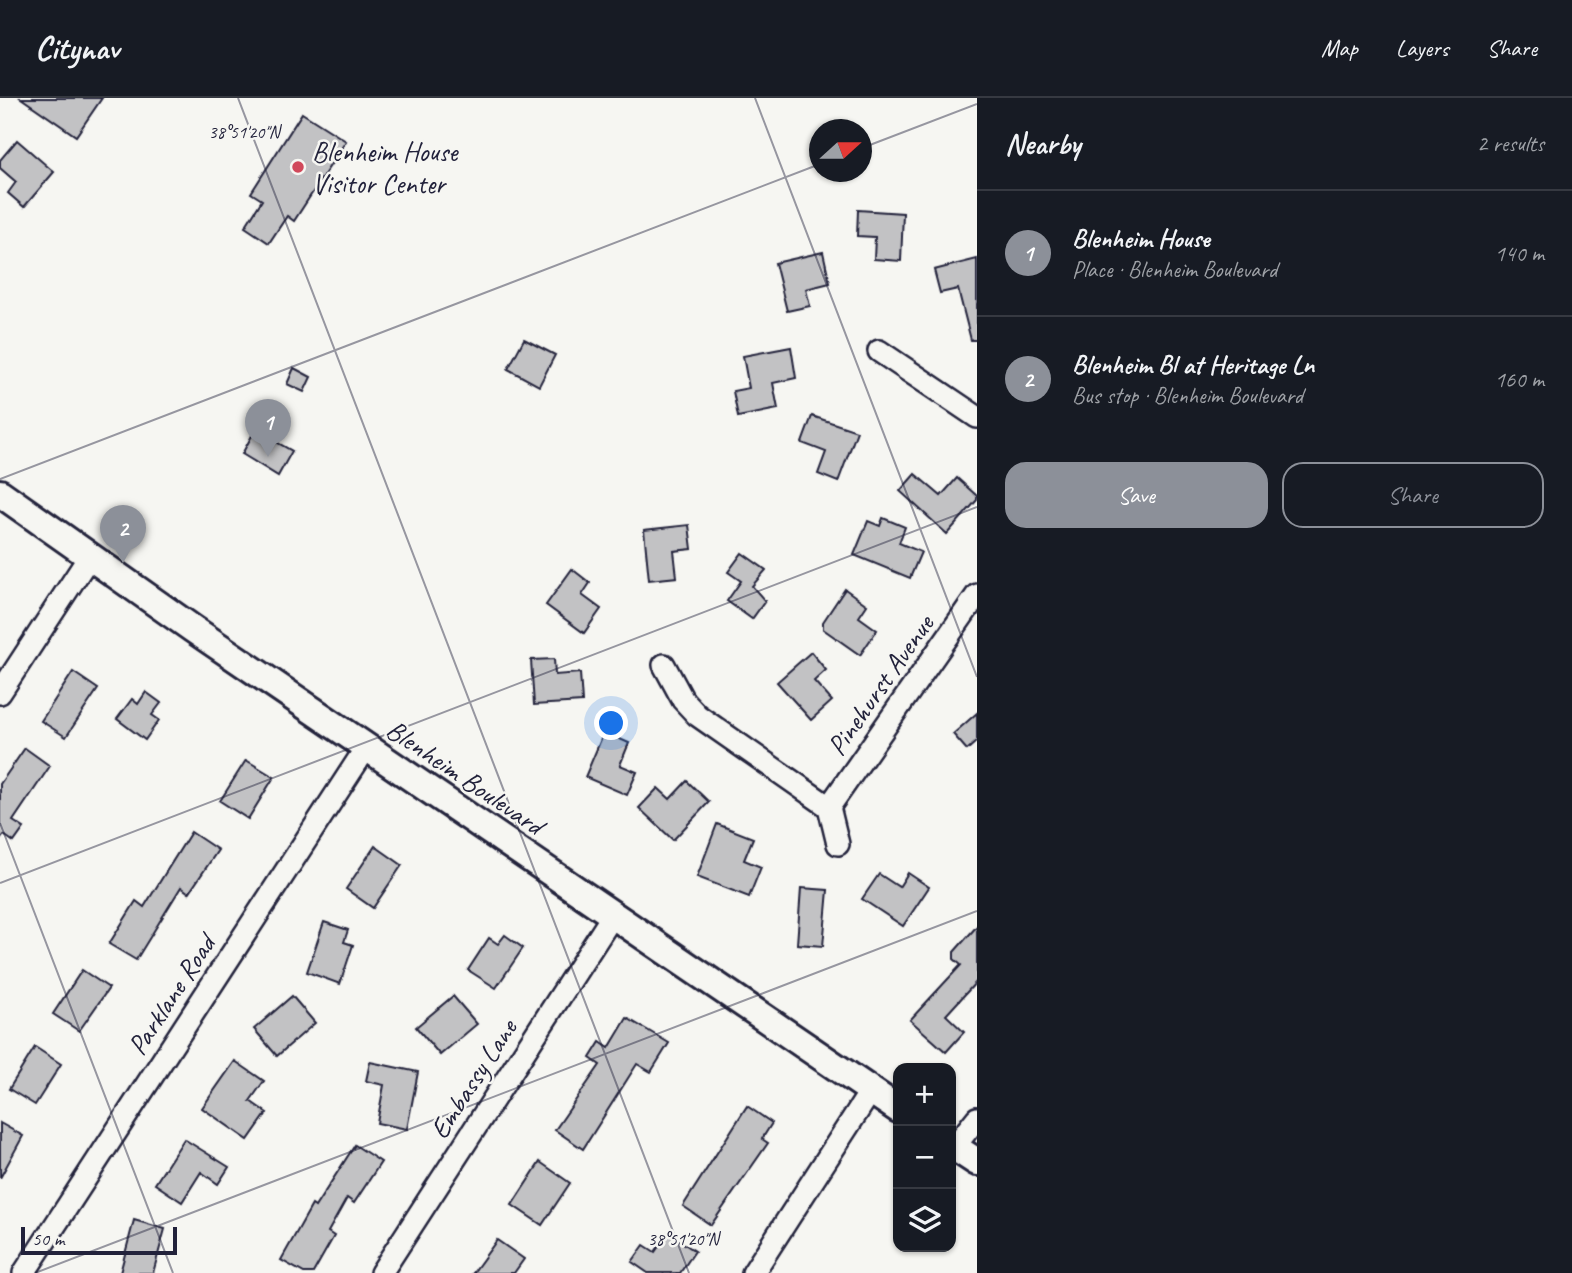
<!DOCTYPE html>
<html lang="en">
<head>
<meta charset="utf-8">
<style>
	body { margin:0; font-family:Caveat,sans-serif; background:#242831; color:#f1f3f6 }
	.controls { position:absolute; right:21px; bottom:21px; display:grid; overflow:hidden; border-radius:14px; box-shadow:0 2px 5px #0004 }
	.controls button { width:63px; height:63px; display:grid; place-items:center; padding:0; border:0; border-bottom:2px solid #363941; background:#171b24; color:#f1f3f6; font:35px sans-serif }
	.compass { position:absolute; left:809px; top:21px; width:63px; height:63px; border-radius:50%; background:#171b24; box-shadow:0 2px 5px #0004; rotate:69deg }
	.scale { position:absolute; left:21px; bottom:18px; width:156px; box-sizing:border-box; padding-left:7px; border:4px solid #22223b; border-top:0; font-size:19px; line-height:24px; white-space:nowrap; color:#22223b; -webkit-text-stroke:5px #f6f6f2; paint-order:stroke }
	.you { position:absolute; left:612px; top:626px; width:24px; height:24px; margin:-18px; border:5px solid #fff; border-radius:50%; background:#1a73e8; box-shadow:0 0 0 10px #1a73e833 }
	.badge { display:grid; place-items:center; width:46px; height:46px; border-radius:50%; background:#8c9099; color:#fff; font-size:23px; font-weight:700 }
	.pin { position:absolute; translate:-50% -58px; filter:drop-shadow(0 2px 4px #0008) }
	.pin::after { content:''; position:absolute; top:37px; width:24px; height:21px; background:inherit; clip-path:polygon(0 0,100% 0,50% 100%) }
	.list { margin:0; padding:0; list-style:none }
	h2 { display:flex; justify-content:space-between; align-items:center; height:91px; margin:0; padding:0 28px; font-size:30px }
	h2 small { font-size:23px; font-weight:400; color:#9ea1a6 }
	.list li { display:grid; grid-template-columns:46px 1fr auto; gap:21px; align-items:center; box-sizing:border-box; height:126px; padding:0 28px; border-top:2px solid #363941 }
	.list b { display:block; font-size:26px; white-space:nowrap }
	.list p { margin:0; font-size:23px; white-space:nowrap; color:#9ea1a6 }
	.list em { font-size:23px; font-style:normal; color:#9ea1a6 }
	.actions { display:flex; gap:14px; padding:21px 28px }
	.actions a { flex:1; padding:16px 0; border:2px solid #8c9099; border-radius:21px; text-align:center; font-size:24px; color:#8c9099 }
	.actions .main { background:#8c9099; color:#fff }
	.icon { flex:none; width:38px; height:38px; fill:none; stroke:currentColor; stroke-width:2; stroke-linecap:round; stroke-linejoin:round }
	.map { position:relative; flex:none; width:977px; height:1175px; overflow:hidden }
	header { display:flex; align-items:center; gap:42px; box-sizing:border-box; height:98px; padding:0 35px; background:#171b24; border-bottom:2px solid #363941 }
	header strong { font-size:33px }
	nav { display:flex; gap:38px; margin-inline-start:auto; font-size:24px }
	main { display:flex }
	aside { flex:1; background:#171b24 }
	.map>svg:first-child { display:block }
</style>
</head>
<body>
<header>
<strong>Citynav</strong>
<nav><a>Map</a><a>Layers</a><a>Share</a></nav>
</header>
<main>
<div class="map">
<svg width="977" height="1175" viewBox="0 0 977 1175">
	<rect width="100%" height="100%" fill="#f6f6f2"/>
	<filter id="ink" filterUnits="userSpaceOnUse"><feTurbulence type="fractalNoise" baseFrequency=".0143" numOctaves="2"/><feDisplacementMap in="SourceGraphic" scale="14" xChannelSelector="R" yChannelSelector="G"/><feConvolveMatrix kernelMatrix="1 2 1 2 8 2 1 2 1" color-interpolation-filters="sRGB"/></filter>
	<g filter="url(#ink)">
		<g fill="#c2c2c4" stroke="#22223b" stroke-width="2">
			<polygon points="21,0 102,0 76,38"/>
			<polygon points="302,15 346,43 294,123 287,118 269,145 245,129 262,102 251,95"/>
			<polygon points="17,42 54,74 24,109 8,95 16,84 0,70 0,62"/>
			<polygon points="858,112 903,115 901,163 874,161 875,139 857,138"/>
			<polygon points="823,154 830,185 806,191 810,208 787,213 775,165"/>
			<polygon points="977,161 977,242 971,242 958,191 940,195 934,172"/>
			<polygon points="524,241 555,257 539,288 508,271"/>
			<polygon points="791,249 796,280 773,285 778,311 738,319 733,293 749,290 743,258"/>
			<polygon points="294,270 311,279 304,294 287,286"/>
			<polygon points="812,318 857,333 838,384 818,376 826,354 802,345"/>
			<polygon points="255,332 292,353 278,378 242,356"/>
			<polygon points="915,376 941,398 957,380 977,398 977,402 947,436 900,393"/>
			<polygon points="883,420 905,429 899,445 921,454 910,480 854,457 868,423 880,428"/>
			<polygon points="689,427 692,451 674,453 677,479 649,482 644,432"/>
			<polygon points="742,455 766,472 752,488 765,503 752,521 727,503 741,483 728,474"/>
			<polygon points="572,471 590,485 582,497 601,511 584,535 546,507"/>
			<polygon points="845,491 867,507 859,519 877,532 860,557 823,531 823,524"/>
			<polygon points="811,554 826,572 814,583 832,603 811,622 777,584"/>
			<polygon points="554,561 555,577 580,575 582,604 534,607 531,562"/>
			<polygon points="73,574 98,591 66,639 41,623"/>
			<polygon points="146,594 161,605 152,617 159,622 145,642 117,621 132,601 138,606"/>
			<polygon points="977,615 977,643 967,652 953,636"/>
			<polygon points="604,634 629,645 620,667 637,674 627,697 585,679"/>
			<polygon points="25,650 50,668 13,723 24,730 14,744 4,737 0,742 0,686"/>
			<polygon points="246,662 274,679 248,721 220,703"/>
			<polygon points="687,683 709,704 673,742 639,710 658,690 670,701"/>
			<polygon points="717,726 753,740 744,762 761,769 749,799 697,779"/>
			<polygon points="191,734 218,752 189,795 181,789 136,862 109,846 136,803 144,809"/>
			<polygon points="375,748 402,767 373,810 346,791"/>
			<polygon points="908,775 929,789 903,828 862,801 879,776 899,789"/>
			<polygon points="801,790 828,792 823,848 797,846"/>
			<polygon points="324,824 348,832 344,844 353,847 340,886 307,874"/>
			<polygon points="977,828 977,883 946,917 964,934 946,954 910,922 961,867 954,861 954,854"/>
			<polygon points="505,837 523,850 496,890 468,872 489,840 498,846"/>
			<polygon points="82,872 109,890 79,933 53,916"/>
			<polygon points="292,898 315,925 277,958 254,931"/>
			<polygon points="453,898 477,926 440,957 416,929"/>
			<polygon points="627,920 669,945 651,974 637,966 583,1051 555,1032 600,967 590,960 600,944 609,950"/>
			<polygon points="35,949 61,966 35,1007 9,991"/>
			<polygon points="235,963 264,983 250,1003 267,1015 248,1042 202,1010"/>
			<polygon points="370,964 418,974 407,1031 377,1025 384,987 366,983"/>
			<polygon points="747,1008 772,1025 762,1041 768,1045 711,1127 683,1108"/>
			<polygon points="0,1025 23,1038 0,1080"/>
			<polygon points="184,1041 229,1069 218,1086 201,1074 182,1104 155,1086"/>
			<polygon points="355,1047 381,1064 354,1105 347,1100 328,1134 334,1138 313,1175 304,1175 281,1162 312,1107 315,1109"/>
			<polygon points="540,1064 570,1085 542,1127 512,1107"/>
			<polygon points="134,1122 165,1131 153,1175 120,1175"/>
			<polygon points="668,1135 695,1153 680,1175 648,1175 632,1164 644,1147 655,1154"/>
			<polygon points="497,1142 524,1161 514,1175 473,1175"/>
		</g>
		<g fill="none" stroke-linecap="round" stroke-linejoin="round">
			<defs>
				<g id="minor">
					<polyline points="879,253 977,319"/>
					<polyline points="664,567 683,602 697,617 829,709"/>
					<polyline points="0,595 89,459"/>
					<polyline points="829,709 977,497"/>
					<polyline points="829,709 838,746"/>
					<polyline points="954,1049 977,1020"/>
					<polyline points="24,1175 366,650"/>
					<polyline points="381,1175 613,817"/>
					<polyline points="753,1175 872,991"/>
				</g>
				<g id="major">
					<polyline points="0,395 193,531 898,1011"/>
					<polyline points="951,1047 977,1064"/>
				</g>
			</defs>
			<use href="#minor" stroke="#22223b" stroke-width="26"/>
			<use href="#major" stroke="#22223b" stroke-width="32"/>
			<use href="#minor" stroke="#f6f6f2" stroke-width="21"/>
			<use href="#major" stroke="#f6f6f2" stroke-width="26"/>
		</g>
	</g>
	<path fill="none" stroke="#22223b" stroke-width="2" stroke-opacity="0.45" d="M 238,0 L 689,1175M 755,0 L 977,579M 862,50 L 977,6M 0,381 L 820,66M 0,725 L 173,1175M 0,785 L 977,409M 35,1175 L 977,813"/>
	<circle fill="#d1495b" stroke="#f6f6f2" stroke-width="2.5" cx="298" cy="69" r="7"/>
	<g text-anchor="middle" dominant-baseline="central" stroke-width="5" stroke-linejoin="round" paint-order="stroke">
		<g font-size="28" fill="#22223b" stroke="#f6f6f2" text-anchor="start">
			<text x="312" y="53">Blenheim House<tspan x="312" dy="32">Visitor Center</tspan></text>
		</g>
		<g font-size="28" fill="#22223b" stroke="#f6f6f2">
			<text transform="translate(880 587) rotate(-55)">Pinehurst Avenue</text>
			<text transform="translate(465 679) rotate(34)">Blenheim Boulevard</text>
			<text transform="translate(171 897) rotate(-57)">Parklane Road</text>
			<text transform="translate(473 981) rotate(-57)">Embassy Lane</text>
		</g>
	</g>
	<g font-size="18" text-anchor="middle" fill="#22223b" stroke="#f6f6f2" stroke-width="5" stroke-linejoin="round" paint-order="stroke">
		<text x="244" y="40">38°51'20"N</text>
		<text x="683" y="1147">38°51'20"N</text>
	</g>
</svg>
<div class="controls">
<button>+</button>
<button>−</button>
<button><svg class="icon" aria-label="layers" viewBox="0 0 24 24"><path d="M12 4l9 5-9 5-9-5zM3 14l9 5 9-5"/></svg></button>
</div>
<svg class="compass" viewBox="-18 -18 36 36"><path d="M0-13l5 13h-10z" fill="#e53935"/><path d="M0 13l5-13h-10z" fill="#9ea1a6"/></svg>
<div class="scale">50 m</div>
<div class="you"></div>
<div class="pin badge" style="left:268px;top:359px">1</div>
<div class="pin badge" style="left:123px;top:465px">2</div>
</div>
<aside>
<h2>Nearby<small>2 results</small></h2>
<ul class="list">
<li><span class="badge">1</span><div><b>Blenheim House</b><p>Place · Blenheim Boulevard</p></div><em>140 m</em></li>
<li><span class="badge">2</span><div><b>Blenheim Bl at Heritage Ln</b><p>Bus stop · Blenheim Boulevard</p></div><em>160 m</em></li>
</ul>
<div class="actions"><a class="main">Save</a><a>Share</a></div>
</aside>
</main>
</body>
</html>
